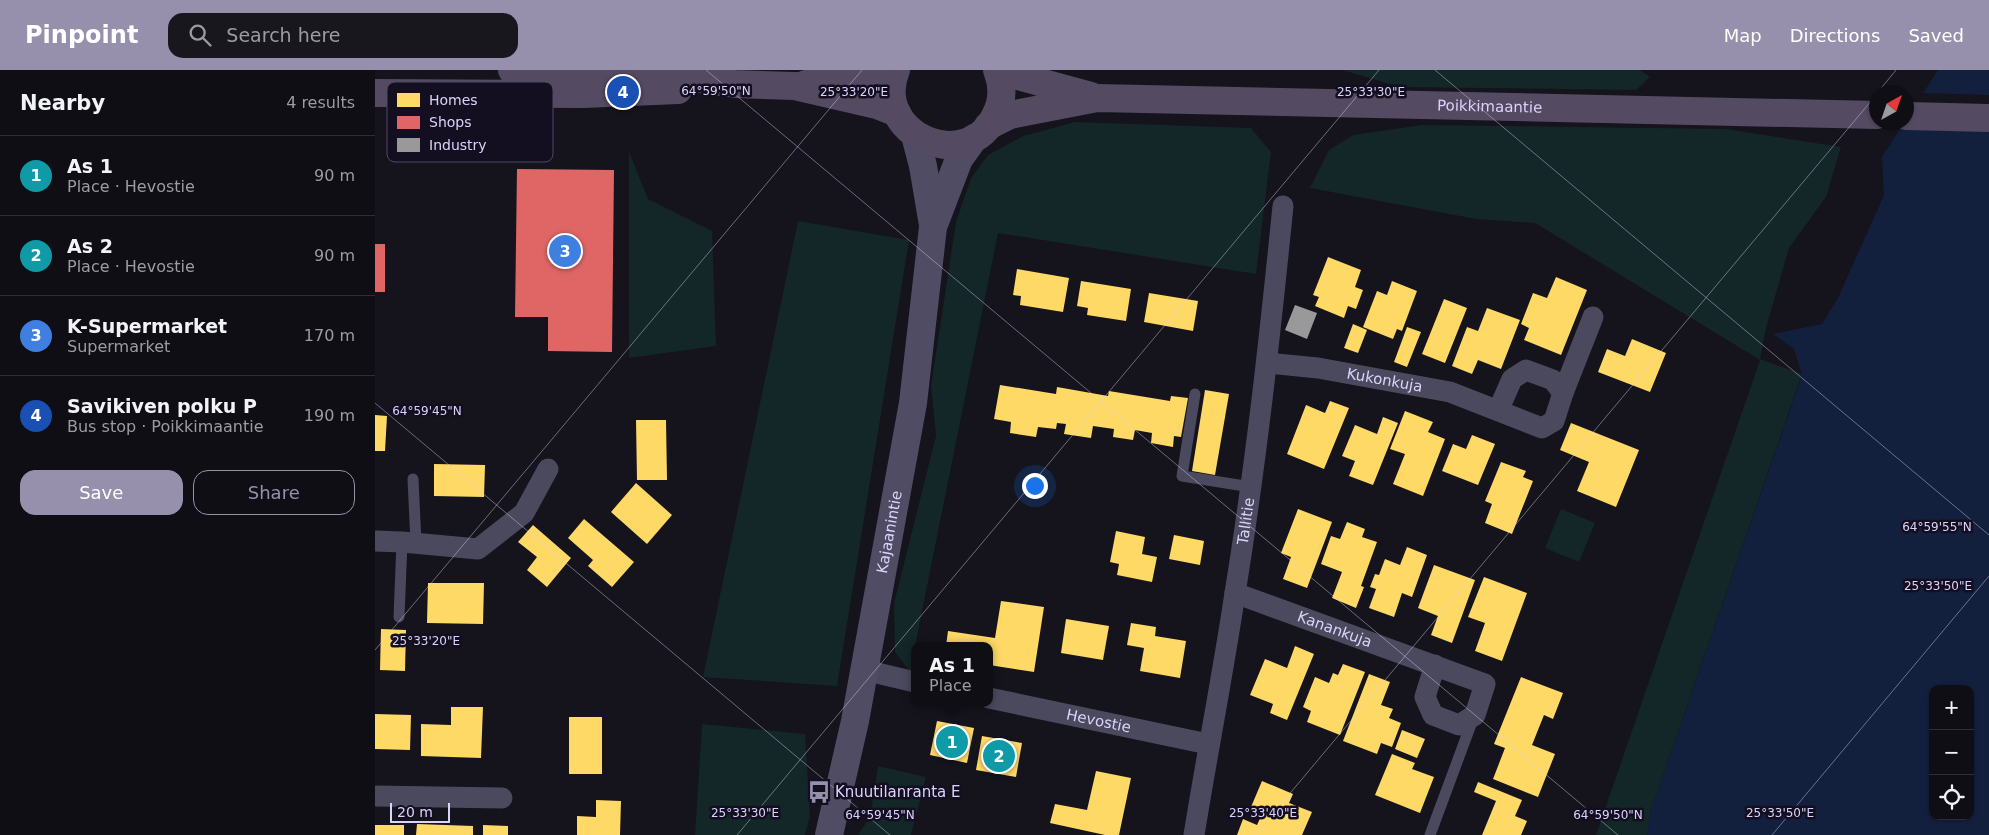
<!DOCTYPE html>
<html lang="en">
<head>
<meta charset="utf-8">
<style>
	body { margin:0; font-family:"DejaVu Sans",sans-serif; background:#19171e; color:#f1f3f6 }
	.controls { position:absolute; right:15px; bottom:15px; display:grid; overflow:hidden; border-radius:10px; box-shadow:0 1px 4px #0004 }
	.controls button { width:45px; height:45px; display:grid; place-items:center; padding:0; border:0; border-bottom:1px solid #302e34; background:#100e15; color:#f1f3f6; font:25px sans-serif }
	.compass { position:absolute; left:1494px; top:15px; width:45px; height:45px; border-radius:50%; background:#100e15; box-shadow:0 1px 4px #0004; rotate:40deg }
	.scale { position:absolute; left:15px; bottom:12px; width:60px; box-sizing:border-box; padding-left:5px; border:2px solid #dbd3fb; border-top:0; font-size:14px; line-height:18px; white-space:nowrap; color:#dbd3fb; -webkit-text-stroke:4px #140f20; paint-order:stroke }
	.you { position:absolute; left:659px; top:415px; width:18px; height:18px; margin:-12px; border:4px solid #fff; border-radius:50%; background:#1a73e8; box-shadow:0 0 0 8px #1a73e833 }
	.badge { display:grid; place-items:center; width:32px; height:32px; border-radius:50%; background:#9690ad; color:#fff; font-size:16px; font-weight:700 }
	.pin { position:absolute; translate:-50% -50%; border:2px solid #fff; box-shadow:0 1px 5px #0006 }
	.popup { position:absolute; left:536px; top:572px; width:82px; height:65px; box-sizing:border-box; display:grid; place-content:center; border-radius:10px; background:#100e15; filter:drop-shadow(0 1px 4px #0005); font-size:16px; white-space:nowrap; color:#9c9ca0 }
	.popup b { font-size:19px; color:#f1f3f6 }
	.popup::after { content:''; position:absolute; left:50%; top:100%; margin-left:-10px; border:10px solid transparent; border-top-color:#100e15 }
	.list { margin:0; padding:0; list-style:none }
	h2 { display:flex; justify-content:space-between; align-items:center; height:65px; margin:0; padding:0 20px; font-size:21px }
	h2 small { font-size:16px; font-weight:400; color:#9c9ca0 }
	.list li { display:grid; grid-template-columns:32px 1fr auto; gap:15px; align-items:center; box-sizing:border-box; height:80px; padding:0 20px; border-top:1px solid #302e34 }
	.list b { display:block; font-size:19px; white-space:nowrap }
	.list p { margin:0; font-size:16px; white-space:nowrap; color:#9c9ca0 }
	.list em { font-size:16px; font-style:normal; color:#9c9ca0 }
	.actions { display:flex; gap:10px; padding:15px 20px }
	.actions a { flex:1; padding:11px 0; border:1px solid #9690ad; border-radius:15px; text-align:center; font-size:18px; color:#9690ad }
	.actions .main { background:#9690ad; color:#fff }
	.icon { flex:none; width:28px; height:28px; fill:none; stroke:currentColor; stroke-width:2; stroke-linecap:round; stroke-linejoin:round }
	.map { position:relative; flex:none; width:1614px; height:765px; overflow:hidden }
	header { display:flex; align-items:center; gap:30px; box-sizing:border-box; height:70px; padding:0 25px; background:#9690ad; color:#fff }
	header strong { font-size:24px }
	nav { display:flex; gap:28px; margin-inline-start:auto; font-size:18px }
	.search { width:350px; height:45px; background:#19171e; display:flex; align-items:center; gap:12px; box-sizing:border-box; padding:0 18px; border-radius:15px; color:#9c9ca0; font-size:19px }
	main { display:flex }
	aside { flex:1; background:#100e15 }
	.map>svg:first-child { display:block }
</style>
</head>
<body>
<header>
<strong>Pinpoint</strong>
<div class="search"><svg class="icon" aria-label="search" viewBox="0 0 24 24"><circle cx="10" cy="10" r="6"/><path d="M15 15l6 6"/></svg>Search here</div>
<nav><a>Map</a><a>Directions</a><a>Saved</a></nav>
</header>
<main>
<aside>
<h2>Nearby<small>4 results</small></h2>
<ul class="list">
<li><span class="badge" style="background:#0f9aa8">1</span><div><b>As 1</b><p>Place · Hevostie</p></div><em>90 m</em></li>
<li><span class="badge" style="background:#0f9aa8">2</span><div><b>As 2</b><p>Place · Hevostie</p></div><em>90 m</em></li>
<li><span class="badge" style="background:#3f7fe0">3</span><div><b>K-Supermarket</b><p>Supermarket</p></div><em>170 m</em></li>
<li><span class="badge" style="background:#1a4fb4">4</span><div><b>Savikiven polku P</b><p>Bus stop · Poikkimaantie</p></div><em>190 m</em></li>
</ul>
<div class="actions"><a class="main">Save</a><a>Share</a></div>
</aside>
<div class="map">
<svg width="1614" height="765" viewBox="0 0 1614 765">
	<rect width="100%" height="100%" fill="#15131c"/>
	<g fill="#132628">
		<polygon points="967,0 1265,0 1275,7 1261,20 1025,17"/>
		<polygon points="700,52 876,58 896,82 881,204 623,163 540,576 536,603 520,582 519,533 561,366 556,316 581,152 596,108 613,85 648,66"/>
		<polygon points="1047,55 1351,59 1466,77 1451,127 1414,178 1391,258 1385,289 1427,304 1276,740 1272,765 1221,765 1385,290 1160,153 1101,149 935,118 954,80 978,65"/>
		<polygon points="254,82 273,129 337,161 341,276 254,288"/>
		<polygon points="423,151 534,170 462,616 328,607"/>
		<polygon points="1186,439 1220,453 1204,492 1170,478"/>
		<polygon points="327,654 430,664 435,746 430,765 320,765"/>
		<polygon points="503,696 551,707 536,765 483,765 495,747"/>
	</g>
	<path fill="#12203e" fill-rule="evenodd" d="M 1563,0 L 1614,0 L 1614,765 L 1272,765 L 1276,740 L 1427,305 L 1419,279 L 1398,264 L 1447,254 L 1463,228 L 1509,125 L 1507,87 ZM 1558,619 L 1595,619 L 1595,746 L 1558,746 Z"/>
	<polygon fill="#15131c" points="1545,23 1614,25 1614,48 1532,44"/>
	<g fill="#ffd966">
		<polygon points="953,187 986,200 980,217 988,220 981,239 973,236 969,248 940,236 944,227 938,225"/>
		<polygon points="642,199 694,208 688,242 645,235 646,226 638,225"/>
		<polygon points="1181,207 1212,220 1186,285 1149,270 1154,258 1146,254 1158,223 1172,228"/>
		<polygon points="706,211 756,219 751,251 712,245 713,238 702,236"/>
		<polygon points="1017,211 1042,221 1027,261 1022,259 1018,269 988,257 1002,221 1012,225"/>
		<polygon points="774,223 823,231 818,261 769,252"/>
		<polygon points="1069,229 1092,238 1070,293 1047,284"/>
		<polygon points="1112,238 1145,250 1126,299 1103,290 1097,304 1077,296 1092,257 1103,261"/>
		<polygon points="978,254 992,260 983,283 969,278"/>
		<polygon points="1032,257 1046,262 1032,297 1019,292"/>
		<polygon points="1257,269 1291,283 1275,322 1223,302 1232,279 1250,286"/>
		<polygon points="625,315 681,324 682,317 733,326 734,321 795,331 796,326 813,328 806,367 799,366 798,377 776,373 777,363 760,360 758,370 738,367 739,359 718,356 716,368 689,364 691,354 682,353 681,359 663,357 661,367 635,363 636,352 619,349"/>
		<polygon points="830,320 854,324 840,405 817,401"/>
		<polygon points="955,331 974,338 949,399 912,384 931,335 950,343"/>
		<polygon points="1030,341 1058,352 1053,362 1070,369 1048,426 1018,414 1030,384 1015,379"/>
		<polygon points="0,345 12,346 10,381 0,381"/>
		<polygon points="1008,347 1023,353 998,415 974,406 980,391 967,386 980,355 1002,364"/>
		<polygon points="261,350 291,350 292,410 262,410"/>
		<polygon points="1196,353 1264,380 1241,437 1202,421 1214,392 1185,380"/>
		<polygon points="1097,365 1120,374 1103,415 1067,401 1078,374 1091,379"/>
		<polygon points="1126,392 1151,401 1148,407 1158,411 1137,464 1110,453 1117,434 1110,431"/>
		<polygon points="59,394 110,395 109,427 59,426"/>
		<polygon points="261,413 297,445 272,474 236,442"/>
		<polygon points="923,439 957,452 932,518 908,509 916,487 906,483"/>
		<polygon points="209,449 259,492 237,517 213,496 218,490 193,468"/>
		<polygon points="972,452 990,459 987,467 1002,472 986,516 989,517 981,538 957,528 967,502 946,494 956,466 965,469"/>
		<polygon points="158,455 196,488 172,517 152,500 162,487 143,472"/>
		<polygon points="741,461 770,467 767,484 782,487 777,512 742,505 744,494 735,492"/>
		<polygon points="799,465 829,471 825,495 794,489"/>
		<polygon points="1032,477 1052,485 1037,527 1027,523 1019,547 994,538 1001,519 995,517 1000,504 1004,505 1010,489 1025,495"/>
		<polygon points="1059,495 1100,510 1077,573 1056,565 1063,546 1043,538"/>
		<polygon points="1109,507 1152,523 1127,591 1100,581 1110,553 1093,547"/>
		<polygon points="53,513 109,513 108,554 52,553"/>
		<polygon points="626,531 669,537 659,602 614,595 614,576 571,576 573,561 620,568"/>
		<polygon points="691,549 734,556 728,590 686,583"/>
		<polygon points="756,553 781,557 780,566 811,571 805,608 765,601 769,578 752,575"/>
		<polygon points="6,559 31,560 30,601 5,600"/>
		<polygon points="920,576 939,584 912,650 895,643 898,634 875,625 890,589 912,598"/>
		<polygon points="968,594 990,602 965,665 932,652 936,641 928,637 940,607 954,613 958,603 963,605"/>
		<polygon points="994,604 1015,612 1006,635 1018,639 1014,648 1026,653 1017,677 1006,673 1002,684 968,671"/>
		<polygon points="1146,607 1188,623 1178,649 1169,645 1157,675 1180,684 1163,727 1118,709 1130,678 1119,674"/>
		<polygon points="76,637 108,637 106,688 46,686 46,654 76,655"/>
		<polygon points="0,644 36,645 35,680 0,679"/>
		<rect x="194" y="647" width="33" height="57"/>
		<polygon points="562,651 599,658 592,693 555,685"/>
		<polygon points="1027,660 1050,669 1042,688 1020,679"/>
		<polygon points="607,666 647,673 641,707 601,700"/>
		<polygon points="1017,684 1040,693 1037,699 1059,707 1045,743 1000,725"/>
		<polygon points="721,701 756,708 744,765 730,765 675,753 680,734 712,740"/>
		<polygon points="887,711 918,724 914,733 937,742 927,765 862,765 868,749 882,755 888,742 876,737"/>
		<polygon points="1103,712 1147,730 1140,746 1152,751 1146,765 1107,765 1121,731 1099,722"/>
		<polygon points="221,730 246,731 245,765 202,765 202,746 221,747"/>
		<polygon points="42,754 98,756 98,765 41,765"/>
		<rect x="0" y="755" width="29" height="10"/>
		<polygon points="108,755 133,756 133,765 108,765"/>
	</g>
	<g fill="#e06666">
		<polygon points="142,99 239,100 237,282 173,281 173,247 140,247"/>
		<rect x="0" y="174" width="10" height="48"/>
	</g>
	<polygon fill="#999" points="920,235 942,243 932,269 910,260"/>
	<g fill="none" stroke-linecap="round" stroke-linejoin="round">
		<g stroke="#4b495d" stroke-width="11">
			<polyline points="820,324 807,406 876,417"/>
			<polyline points="38,409 41,473"/>
			<polyline points="24,547 27,472"/>
			<polyline points="1055,765 1098,649"/>
		</g>
		<g stroke="#4b495d" stroke-width="21">
			<path id="s1" d="M 892,293 L 943,298 L 1075,322 L 1167,358 L 1179,351 L 1188,323 L 1178,310 L 1151,300 L 1137,309 L 1123,341"/>
			<polyline points="1188,323 1218,247"/>
			<polyline points="0,471 27,472 103,479 149,443 173,399"/>
			<path id="s2" d="M 860,523 L 1110,614 L 1100,645 L 1084,655 L 1058,645 L 1050,627 L 1060,595"/>
			<polyline points="489,600 540,612"/>
			<path id="s3" d="M 614,628 L 833,674"/>
			<polyline points="0,726 127,728"/>
			<path id="s4" d="M 819,765 C 832,684 848,604 860,523 C 881,394 895,265 908,136"/>
		</g>
		<g stroke="#4f4c63" stroke-width="28">
			<polyline points="540,65 548,96 558,155"/>
			<path id="s5" d="M 454,765 L 480,651 L 538,333 L 558,157 L 584,89 L 599,68"/>
		</g>
		<g stroke="#544a61" stroke-width="28">
			<polyline points="137,0 287,4 360,14 420,16 502,35 522,43"/>
			<path d="M 521,0 C 495,64 592,107 621,44 C 628,30 628,15 622,0"/>
			<polyline points="629,0 639,5 716,26"/>
			<polyline points="431,14 501,0"/>
			<polyline points="0,23 209,24 303,20"/>
			<polyline points="1532,46 1614,48"/>
			<path id="s6" d="M 613,56 L 635,45 L 722,28 L 1502,45"/>
		</g>
	</g>
	<path fill="none" stroke="#dbd3fb" stroke-width="1" stroke-opacity="0.45" d="M 331,0 L 1243,765M 1060,0 L 1614,465M 1503,22 L 1521,0M 0,333 L 515,765M 0,580 L 487,0M 362,765 L 1004,0M 880,765 L 1502,24M 1397,765 L 1614,506"/>
	<defs>
		<symbol id="bus-bare" viewBox="-9 -9 18 18"><path d="M-5-6H5V4H4V6H2V4H-2V6H-4V4H-5ZM-3.5-4V0h7V-4ZM-3.5 1.2v1.5H-2V1.2ZM2 1.2v1.5H3.5V1.2Z" fill="#9690ad" stroke="#140f20" stroke-width="2.5" paint-order="stroke"/></symbol>
	</defs>
	<g fill-rule="evenodd">
		<use href="#bus-bare" x="428" y="706" width="32" height="32"/>
	</g>
	<g text-anchor="middle" dominant-baseline="central" stroke-width="5" stroke-linejoin="round" paint-order="stroke">
		<g font-size="15" fill="#dbd3fb" stroke="#140f20">
			<text stroke="none"><textPath href="#s6" startOffset="506">Poikkimaantie</textPath></text>
			<text stroke="none"><textPath href="#s1" startOffset="119">Kukonkuja</textPath></text>
			<text stroke="none"><textPath href="#s4" startOffset="318">Tallitie</textPath></text>
			<text stroke="none"><textPath href="#s5" startOffset="309">Kajaanintie</textPath></text>
			<text stroke="none"><textPath href="#s2" startOffset="106">Kanankuja</textPath></text>
			<text stroke="none"><textPath href="#s3" startOffset="112">Hevostie</textPath></text>
		</g>
		<g font-size="15" fill="#dbd3fb" stroke="#140f20" text-anchor="start">
			<text x="460" y="722">Knuutilanranta E</text>
		</g>
	</g>
	<rect x="12" y="12" width="166" height="80" rx="8" fill="#140f20" stroke="#504a62" stroke-width="1"/>
	<rect x="22" y="23" width="23" height="14" fill="#ffd966"/>
	<rect x="22" y="46" width="23" height="13" fill="#e06666"/>
	<rect x="22" y="68" width="23" height="14" fill="#999"/>
	<g font-size="14" fill="#dbd3fb">
		<text x="54" y="35">Homes</text>
		<text x="54" y="57">Shops</text>
		<text x="54" y="80">Industry</text>
	</g>
	<g font-size="12" text-anchor="middle" fill="#dbd3fb" stroke="#140f20" stroke-width="5" stroke-linejoin="round" paint-order="stroke">
		<text x="341" y="25">64°59'50"N</text>
		<text x="479" y="26">25°33'20"E</text>
		<text x="996" y="26">25°33'30"E</text>
		<text x="52" y="345">64°59'45"N</text>
		<text x="1562" y="461">64°59'55"N</text>
		<text x="1563" y="520">25°33'50"E</text>
		<text x="51" y="575">25°33'20"E</text>
		<text x="370" y="747">25°33'30"E</text>
		<text x="888" y="747">25°33'40"E</text>
		<text x="1405" y="747">25°33'50"E</text>
		<text x="505" y="749">64°59'45"N</text>
		<text x="1233" y="749">64°59'50"N</text>
	</g>
</svg>
<div class="controls">
<button>+</button>
<button>−</button>
<button><svg class="icon" aria-label="locate" viewBox="0 0 24 24"><circle cx="12" cy="12" r="6"/><path d="M12 2v4M12 18v4M2 12h4M18 12h4"/></svg></button>
</div>
<svg class="compass" viewBox="-18 -18 36 36"><path d="M0-13l5 13h-10z" fill="#e53935"/><path d="M0 13l5-13h-10z" fill="#9c9ca0"/></svg>
<div class="scale">20 m</div>
<div class="you"></div>
<div class="pin badge" style="left:577px;top:672px;background:#0f9aa8">1</div>
<div class="popup"><b>As 1</b>Place</div>
<div class="pin badge" style="left:624px;top:686px;background:#0f9aa8">2</div>
<div class="pin badge" style="left:190px;top:181px;background:#3f7fe0">3</div>
<div class="pin badge" style="left:248px;top:22px;background:#1a4fb4">4</div>
</div>
</main>
</body>
</html>
